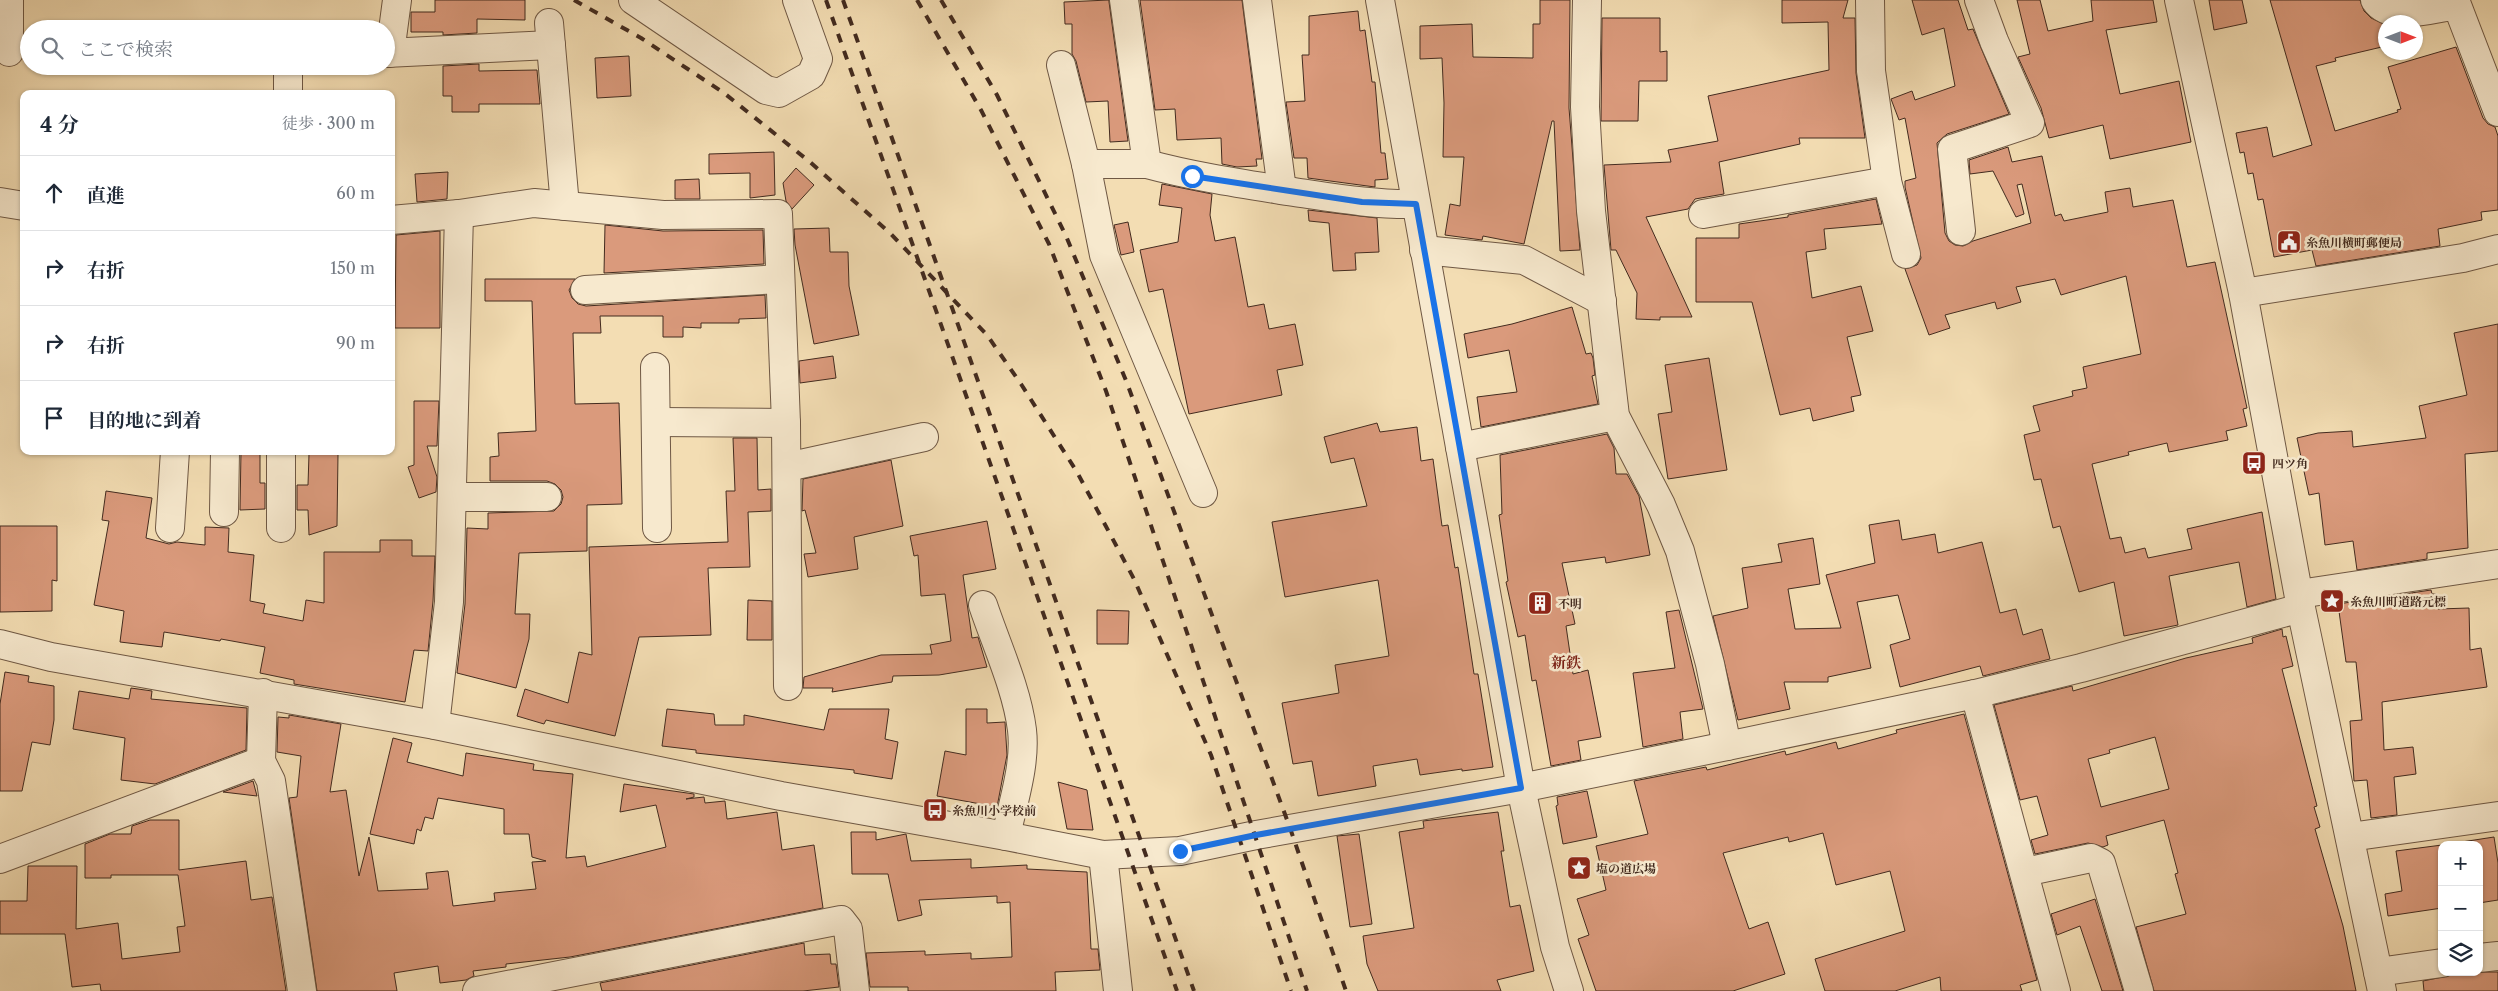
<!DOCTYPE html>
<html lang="ja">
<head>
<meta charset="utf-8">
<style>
	body { margin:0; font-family:"Libre Caslon Text","Noto Serif JP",serif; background:#f2f2f3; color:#1f2937 }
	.controls { position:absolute; right:15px; bottom:15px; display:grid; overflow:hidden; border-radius:10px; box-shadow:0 1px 4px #0004 }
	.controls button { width:45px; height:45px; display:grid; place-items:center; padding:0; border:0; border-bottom:1px solid #e0e1e3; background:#fff; color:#1f2937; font:25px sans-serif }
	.compass { position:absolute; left:2378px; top:15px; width:45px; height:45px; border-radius:50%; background:#fff; box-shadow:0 1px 4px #0004; rotate:90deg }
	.stop { position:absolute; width:15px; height:15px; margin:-11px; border:4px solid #1a73e8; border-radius:50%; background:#fff }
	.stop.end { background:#1a73e8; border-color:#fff; box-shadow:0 1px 5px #0008 }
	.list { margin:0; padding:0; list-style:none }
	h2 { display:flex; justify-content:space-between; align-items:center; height:65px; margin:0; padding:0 20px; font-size:21px }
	h2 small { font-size:16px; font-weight:400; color:#747a83 }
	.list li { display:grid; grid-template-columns:32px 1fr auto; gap:15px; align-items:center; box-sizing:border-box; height:75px; padding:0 20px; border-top:1px solid #e0e1e3 }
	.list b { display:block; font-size:19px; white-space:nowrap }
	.list em { font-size:16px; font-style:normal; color:#747a83 }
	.icon { flex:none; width:28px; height:28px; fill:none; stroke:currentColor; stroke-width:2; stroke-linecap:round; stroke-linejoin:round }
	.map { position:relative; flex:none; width:2498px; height:991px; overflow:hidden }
	.search { position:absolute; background:#fff; box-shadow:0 1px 4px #0004; left:20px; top:20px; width:375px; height:55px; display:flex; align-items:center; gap:12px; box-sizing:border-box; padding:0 18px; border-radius:28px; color:#747a83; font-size:19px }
	.panel { position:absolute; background:#fff; box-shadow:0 1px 4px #0004; left:20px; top:90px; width:375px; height:365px; border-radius:10px }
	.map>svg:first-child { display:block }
</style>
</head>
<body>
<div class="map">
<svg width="2498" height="991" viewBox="0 0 2498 991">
	<rect width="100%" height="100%" fill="#f3ddb3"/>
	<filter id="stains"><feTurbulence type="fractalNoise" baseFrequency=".004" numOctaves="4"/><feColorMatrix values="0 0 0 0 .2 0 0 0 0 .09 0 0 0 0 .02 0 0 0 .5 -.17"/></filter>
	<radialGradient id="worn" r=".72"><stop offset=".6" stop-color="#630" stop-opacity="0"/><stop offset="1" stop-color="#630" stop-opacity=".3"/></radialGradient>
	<g fill="#da9a7c" stroke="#432b1f" fill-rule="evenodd">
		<polygon points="435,0 525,0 525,20 477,19 477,33 443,35 443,32 411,32 411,12 435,12"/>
		<polygon points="1109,0 1109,2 1128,141 1110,142 1108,101 1086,102 1076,61 1072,54 1072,24 1065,24 1064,2"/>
		<polygon points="1140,0 1242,0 1262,159 1256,159 1257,166 1237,167 1222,164 1221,138 1177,140 1175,109 1155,110"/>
		<polygon points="1540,0 1570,0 1569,108 1580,250 1560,251 1554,121 1552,121 1524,244 1483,236 1482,240 1445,235 1450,204 1460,206 1464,157 1443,157 1444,103 1442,58 1420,59 1420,26 1472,24 1473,57 1533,58 1533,24 1540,24"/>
		<polygon points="1782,0 1848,0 1843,18 1855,18 1856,73 1865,138 1799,138 1800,144 1719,162 1724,194 1695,199 1688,209 1646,217 1692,317 1660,317 1660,320 1636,319 1637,293 1616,250 1611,250 1604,165 1671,162 1668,150 1718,141 1708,96 1829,70 1828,22 1782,23"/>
		<polygon points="1912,0 1958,0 1968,30 1973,29 2009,114 1947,134 1937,143 1945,233 1949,241 1955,245 1963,246 1973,241 2031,223 2022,184 2017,185 2024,214 2016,217 1993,171 1970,174 1969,160 2008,147 2012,162 2042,156 2055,216 2061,214 2064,221 2108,212 2105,192 2130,188 2133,207 2173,200 2187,267 2215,262 2247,408 2243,409 2247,426 2226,431 2228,440 2169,452 2167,443 2128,452 2129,455 2092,464 2110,539 2121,537 2125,553 2145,548 2148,558 2192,549 2187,529 2262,512 2276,599 2247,607 2239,562 2169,576 2178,625 2124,636 2114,582 2079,592 2060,526 2053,528 2041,479 2034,480 2024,435 2040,431 2033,406 2073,396 2072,391 2087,388 2083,367 2141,354 2126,276 2061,295 2055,279 2016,287 2021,302 1997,309 1995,302 1945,315 1950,328 1929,335 1905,269 1917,265 1921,258 1905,187 1905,181 1916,178 1905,118 1899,120 1891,99 1912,91 1915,100 1955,86 1944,28 1922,35"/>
		<polygon points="2017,0 2040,0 2048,31 2093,21 2091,0 2153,0 2157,22 2106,30 2120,94 2179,81 2191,142 2110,159 2103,125 2049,138 2041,108 2018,57 2030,54"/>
		<polygon points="2209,0 2242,0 2247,23 2214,30"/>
		<polygon points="2270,0 2360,0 2364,11 2371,18 2386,25 2386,46 2335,58 2336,61 2316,66 2335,131 2398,112 2397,110 2401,109 2388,67 2456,47 2483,118 2488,124 2495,127 2498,136 2498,210 2481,212 2482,220 2438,229 2440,246 2316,266 2312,250 2274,257 2263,199 2258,200 2253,173 2248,174 2244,152 2240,153 2236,133 2267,127 2273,157 2312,145"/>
		<polygon points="1358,11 1360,31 1365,30 1372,82 1375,82 1381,153 1385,153 1388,179 1375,180 1375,187 1308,178 1307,158 1294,158 1286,102 1305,101 1302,55 1309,55 1309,16"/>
		<polygon points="1602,18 1660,18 1660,52 1667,51 1667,81 1639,81 1638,121 1601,121"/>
		<polygon points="629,56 631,96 597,98 595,58"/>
		<polygon points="479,64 479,71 537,70 540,104 479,104 479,112 452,112 452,96 443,96 443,66"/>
		<polygon points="774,152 775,195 750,198 750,173 709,174 709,154"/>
		<polygon points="796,168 814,185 792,209 786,201 783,183"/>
		<polygon points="448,172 447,199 417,202 415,174"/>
		<polygon points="699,179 700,199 675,199 675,180"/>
		<polygon points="1162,184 1212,194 1210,215 1215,241 1235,237 1248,307 1264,304 1269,329 1295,324 1303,365 1277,370 1282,395 1189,414 1163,289 1149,292 1140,250 1178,242 1182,208 1159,205"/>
		<polygon points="1876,199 1882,224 1824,229 1826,249 1806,252 1812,298 1861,286 1873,331 1847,337 1861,395 1851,397 1854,411 1813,421 1810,408 1780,415 1752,302 1696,302 1696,238 1739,238 1739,224 1788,217 1788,215"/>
		<polygon points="1308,210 1377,218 1379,252 1355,253 1356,270 1333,271 1329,223 1309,221"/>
		<polygon points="1128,222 1134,252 1121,255 1114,225"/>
		<polygon points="605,225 663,231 763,230 764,264 604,273"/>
		<polygon points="829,228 830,252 848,252 849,286 859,335 814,344 795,245 794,229"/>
		<polygon points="440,231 440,328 395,328 396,235"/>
		<polygon points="485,279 575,279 569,290 572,298 578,304 586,306 765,295 766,318 739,319 739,323 701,323 701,328 683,327 683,337 663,337 663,316 600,316 601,333 573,333 575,404 619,403 622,504 587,505 587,551 519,553 515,614 530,614 529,639 516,688 457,673 465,604 467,528 488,529 488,513 554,511 561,504 563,497 561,490 555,484 547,481 490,481 490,457 499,456 498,433 536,431 532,301 485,301"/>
		<polygon points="1572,307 1586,354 1591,353 1593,358 1595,375 1592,376 1598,404 1481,427 1477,397 1517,392 1509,350 1468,358 1464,334 1512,324"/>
		<polygon points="2498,324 2498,451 2465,454 2468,548 2427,553 2427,559 2357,570 2353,541 2325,545 2319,493 2309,495 2297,438 2318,433 2352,431 2353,447 2426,438 2419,406 2467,395 2454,333"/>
		<polygon points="833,356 836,378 800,383 799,361"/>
		<polygon points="1709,358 1727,470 1668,479 1658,414 1672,412 1665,365"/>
		<polygon points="414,401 439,401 437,446 427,446 437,477 436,492 419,498 408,467 414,465"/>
		<polygon points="1377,423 1380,432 1417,427 1421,461 1433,459 1442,526 1448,525 1455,568 1458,567 1474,674 1478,674 1493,767 1462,771 1462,769 1420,775 1417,759 1373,766 1376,786 1318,796 1312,761 1293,764 1282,703 1339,693 1335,665 1389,656 1378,580 1285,597 1272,522 1367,506 1354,458 1331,463 1324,437"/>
		<polygon points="1607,434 1614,448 1616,474 1627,474 1639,496 1650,555 1606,563 1605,557 1562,563 1575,624 1566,626 1573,674 1588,670 1601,737 1578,741 1581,760 1551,766 1536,680 1532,681 1525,635 1518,637 1506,582 1508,581 1499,515 1502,514 1500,455"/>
		<polygon points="733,438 757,438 758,490 771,489 771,511 748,512 750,567 708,568 711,635 639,637 615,736 546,720 544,724 517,716 525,689 568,703 579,652 592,655 589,547 728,542 726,491 735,491"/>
		<polygon points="241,451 260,451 260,483 265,483 265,509 240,510"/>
		<polygon points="309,454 338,454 337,526 309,535 308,510 297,510 297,485 308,485"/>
		<polygon points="891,460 903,526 854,537 858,569 808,577 804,554 816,553 805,510 802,511 803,479"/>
		<polygon points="106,491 152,498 146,538 169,544 177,542 205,545 205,527 229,528 228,552 254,555 250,601 265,604 263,613 303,621 306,600 324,603 324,552 380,552 380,540 412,540 412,556 435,556 433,601 428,651 414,650 405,702 294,684 294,680 260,673 265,647 221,639 220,641 164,632 162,647 120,642 124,611 94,605 109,521 102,520"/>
		<polygon points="1899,520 1902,540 1935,534 1938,553 1982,542 2000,613 2016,609 2023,635 2042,629 2050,659 1983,676 1980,666 1900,687 1890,645 1910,639 1898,595 1857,602 1871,668 1828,677 1828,682 1784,682 1790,709 1738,720 1713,616 1748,608 1742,568 1782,562 1778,544 1813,538 1820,584 1788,589 1795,629 1841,628 1826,575 1875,563 1869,525"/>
		<polygon points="987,521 996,569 963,575 972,638 978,637 987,667 939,675 893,676 892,682 832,692 833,688 803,688 804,677 881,655 932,654 930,645 951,641 945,594 921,596 918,555 914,556 910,536"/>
		<polygon points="0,526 57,526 57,581 52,580 52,611 0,612"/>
		<polygon points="2431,590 2432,594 2436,594 2438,609 2469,608 2470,650 2481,648 2487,687 2382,702 2384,750 2413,747 2416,774 2394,777 2397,815 2371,818 2367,780 2354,781 2350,721 2362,720 2356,662 2346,662 2338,604"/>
		<polygon points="748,600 772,601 772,640 747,640"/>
		<polygon points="1097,610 1129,611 1128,644 1097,644"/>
		<polygon points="1679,610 1703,709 1680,712 1683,739 1643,747 1633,673 1675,668 1666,612"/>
		<path d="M 2282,629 L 2283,637 L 2286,636 L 2293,666 L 2282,669 L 2317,806 L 2314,807 L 2320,827 L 2315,829 L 2343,926 L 2356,991 L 2154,991 L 2136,927 L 2186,914 L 2175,874 L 2178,873 L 2164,820 L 2106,836 L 2108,845 L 2103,847 L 2088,843 L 2035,854 L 2031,840 L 2048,835 L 2037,796 L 2020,800 L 1994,705 L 2072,686 L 2073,691 L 2186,658 L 2253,643 L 2252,638 ZM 2155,737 L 2169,789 L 2101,807 L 2088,759 L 2110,753 L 2109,750 Z"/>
		<polygon points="5,672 29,676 28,682 54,686 54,720 50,745 32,742 22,791 0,791 0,704"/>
		<polygon points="131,688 152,691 151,699 247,708 246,750 155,784 121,780 125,738 73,729 79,691 129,699"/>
		<polygon points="667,709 714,714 715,725 744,725 744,715 824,730 829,709 889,709 885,739 898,742 892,779 854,773 854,770 696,753 696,750 662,746"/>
		<polygon points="966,709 987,709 987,723 1005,722 1007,755 997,807 937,796 945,751 966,755"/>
		<polygon points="1964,714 2037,980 2020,985 2022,991 1941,991 1940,977 1895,991 1825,991 1815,959 1905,931 1890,871 1836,885 1823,833 1789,842 1788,837 1723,853 1749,929 1768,922 1785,974 1733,991 1596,991 1578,939 1589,935 1577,899 1606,890 1596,846 1648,834 1634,781 1706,767 1707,770 1785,751 1786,755 1836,742 1838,749 1897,733 1896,730"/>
		<polygon points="289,715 341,724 330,792 346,790 359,876 369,837 378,891 428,889 426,873 448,871 453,906 495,901 494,893 536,889 532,862 546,861 532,857 529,834 504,834 504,809 438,798 433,819 425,817 421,831 417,829 414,844 370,834 393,738 412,743 407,762 463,776 466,753 534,764 533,770 573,774 566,858 585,856 587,867 666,847 656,805 620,812 624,784 694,794 694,797 686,799 704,797 705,803 725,801 727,819 777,812 782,850 814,845 823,908 570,957 506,964 506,967 473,971 474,976 466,980 440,983 438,966 394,973 397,991 317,991 289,798 297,797 301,756 277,752 278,717 289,718"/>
		<polygon points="253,781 257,796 223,792"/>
		<polygon points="1058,782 1087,790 1093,830 1067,829"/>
		<polygon points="1587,791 1597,837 1563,844 1556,806 1558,805 1557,797"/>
		<polygon points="1498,812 1504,851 1501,851 1510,907 1520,905 1534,971 1497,980 1501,991 1378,991 1367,964 1363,936 1414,928 1399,832 1424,828 1423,821"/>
		<polygon points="150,820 179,820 179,870 246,861 251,900 272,897 286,991 101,991 100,984 72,987 65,934 0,934 0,901 27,901 28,866 77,866 76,929 118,923 122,959 180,952 177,927 185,926 178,875 111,875 111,878 85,878 85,844 110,834 131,834 132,826"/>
		<polygon points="851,832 876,832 876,840 906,834 911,861 971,859 971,868 1027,865 1027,869 1087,872 1091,949 1098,949 1100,970 1055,972 1056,991 908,991 908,987 870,987 866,953 925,951 925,955 971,953 971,959 1012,957 1010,902 997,903 997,896 919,900 922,915 898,921 888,874 852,874"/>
		<polygon points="1359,834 1372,924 1350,927 1337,836"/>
		<polygon points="2494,837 2498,863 2498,900 2479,903 2479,845 2442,845"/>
		<polygon points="2442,845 2442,908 2388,916 2385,894 2402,891 2396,851"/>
		<polygon points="2095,899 2123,991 2102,991 2080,926 2057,935 2051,914"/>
		<polygon points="804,943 805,955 830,954 831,964 836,964 839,987 803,991 602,991 600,983"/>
		<polygon points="2467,972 2498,972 2498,991 2424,991 2423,981"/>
	</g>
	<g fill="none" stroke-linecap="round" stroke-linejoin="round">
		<defs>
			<g id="minor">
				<polyline points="9,0 9,52"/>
				<polyline points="633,0 766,90 779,93 811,75 818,59 797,0"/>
				<path d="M 1124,0 L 1147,164 C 1195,177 1244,184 1294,192 C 1335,198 1375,205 1416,204"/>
				<polyline points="1257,0 1282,190"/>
				<polyline points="1380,0 1521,788 1555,947 1569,991"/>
				<polyline points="1587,0 1585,107 1591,211 1615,416 1661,505 1680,551 1710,664 1727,746"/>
				<polyline points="1870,0 1871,71 1887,181 1906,254"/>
				<polyline points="2179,0 2243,293 2301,608 2382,991"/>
				<path d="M 2375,0 C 2390,23 2434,8 2457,5 L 2498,112"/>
				<polyline points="549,23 565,206"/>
				<polyline points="386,53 551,45"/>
				<polyline points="390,53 397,0"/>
				<polyline points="1061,65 1086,164 1104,255 1203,493"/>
				<polyline points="288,94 288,66"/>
				<polyline points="1086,164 1147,164"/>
				<polyline points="0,202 24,206"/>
				<polyline points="1703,214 1887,181"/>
				<polyline points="391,220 459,214 534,203 663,215 778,214 786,423 788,686"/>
				<polyline points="1961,231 1952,149 2030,123 1994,41 1979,0"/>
				<polyline points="1424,250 1524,260 1602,301"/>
				<polyline points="585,290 780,279"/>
				<polyline points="2243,293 2463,258 2498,249"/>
				<polyline points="655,367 657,528"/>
				<polyline points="657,422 786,423"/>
				<polyline points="1460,447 1615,416"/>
				<polyline points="281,451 281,528"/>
				<polyline points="787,467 924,437"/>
				<polyline points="452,497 547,497"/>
				<polyline points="224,512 225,451"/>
				<polyline points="170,528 175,451"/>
				<polyline points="2299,594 2498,564"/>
				<path d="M 983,605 C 996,644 1017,689 1022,730 C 1026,764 1013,802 1006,836"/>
				<polyline points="0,644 51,657 435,725 781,796 1006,836 1103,855 1180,851 1256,835 1521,788 1727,746 1975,694 2081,668 2301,608"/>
				<polyline points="263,693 261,761 271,781 302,991"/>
				<polyline points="1975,694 2056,991"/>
				<polyline points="435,725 449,602 459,214"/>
				<polyline points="2350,837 2498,816"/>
				<polyline points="1103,855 1118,991"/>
				<polyline points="0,859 261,761"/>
				<polyline points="2025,872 2091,858 2101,863 2139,991"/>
				<polyline points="2479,958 2498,956"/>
				<polyline points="2378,972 2442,963"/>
				<polyline points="477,991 841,920 848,929 855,991"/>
			</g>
		</defs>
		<use href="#minor" stroke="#6f5844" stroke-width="30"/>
		<use href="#minor" stroke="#f7e9ce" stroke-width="28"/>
		<g stroke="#432b1f" stroke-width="4" stroke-dasharray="9 9" stroke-linecap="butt">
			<polyline points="574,0 641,38 724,93 810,162 891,234 987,335 1021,384 1077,472 1134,579 1211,755 1291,991"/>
			<polyline points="826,0 1177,991"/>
			<polyline points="843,0 1194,991"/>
			<polyline points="917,0 981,110 1049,244 1106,391 1307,991"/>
			<polyline points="941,0 997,95 1066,236 1127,383 1290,828 1346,991"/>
		</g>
	</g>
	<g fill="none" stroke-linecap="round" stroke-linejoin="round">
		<polyline stroke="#1a73e8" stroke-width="6" points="1180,851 1256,835 1521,788 1416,204 1362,202 1192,176"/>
	</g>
	<defs>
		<symbol id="civic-square" viewBox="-11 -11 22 22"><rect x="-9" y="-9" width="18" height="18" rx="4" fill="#8f2418" stroke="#f7e9ce"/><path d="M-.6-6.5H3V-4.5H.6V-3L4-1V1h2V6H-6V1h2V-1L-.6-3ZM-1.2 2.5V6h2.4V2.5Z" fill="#fff"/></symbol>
		<symbol id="bus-square" viewBox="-11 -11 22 22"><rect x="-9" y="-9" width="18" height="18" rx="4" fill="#8f2418" stroke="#f7e9ce"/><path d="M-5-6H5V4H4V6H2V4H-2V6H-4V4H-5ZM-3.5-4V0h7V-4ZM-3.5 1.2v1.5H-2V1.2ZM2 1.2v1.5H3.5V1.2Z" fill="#fff"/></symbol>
		<symbol id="sight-square" viewBox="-11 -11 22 22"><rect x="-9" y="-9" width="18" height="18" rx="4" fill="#8f2418" stroke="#f7e9ce"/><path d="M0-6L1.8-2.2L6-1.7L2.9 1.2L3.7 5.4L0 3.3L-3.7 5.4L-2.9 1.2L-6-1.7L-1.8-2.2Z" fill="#fff"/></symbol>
		<symbol id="building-square" viewBox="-11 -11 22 22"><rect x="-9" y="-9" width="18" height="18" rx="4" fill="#8f2418" stroke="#f7e9ce"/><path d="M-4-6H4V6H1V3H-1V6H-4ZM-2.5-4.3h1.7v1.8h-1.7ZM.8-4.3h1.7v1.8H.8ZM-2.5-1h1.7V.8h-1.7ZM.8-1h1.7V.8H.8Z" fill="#fff"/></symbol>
	</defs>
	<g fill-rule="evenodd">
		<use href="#civic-square" x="2275" y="228" width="28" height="28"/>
		<use href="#bus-square" x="2240" y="449" width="28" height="28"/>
		<use href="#sight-square" x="2318" y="587" width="28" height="28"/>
		<use href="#building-square" x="1526" y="589" width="28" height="28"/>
		<use href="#bus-square" x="921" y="796" width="28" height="28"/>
		<use href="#sight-square" x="1565" y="854" width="28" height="28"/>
	</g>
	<g text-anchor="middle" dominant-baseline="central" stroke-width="5" stroke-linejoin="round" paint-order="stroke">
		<g font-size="12" font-weight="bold" fill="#432b1f" stroke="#f7e9ce" text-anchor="start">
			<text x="2306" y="242">糸魚川横町郵便局</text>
			<text x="2272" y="463">四ツ角</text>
			<text x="2350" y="601">糸魚川町道路元標</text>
			<text x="1558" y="603">不明</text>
			<text x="952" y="810">糸魚川小学校前</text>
			<text x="1596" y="868">塩の道広場</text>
		</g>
		<g font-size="15" font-weight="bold" fill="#7a1f14" stroke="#f7e9ce">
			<text x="1566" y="662">新鉄</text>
		</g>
	</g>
	<rect width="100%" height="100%" filter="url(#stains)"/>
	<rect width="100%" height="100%" fill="url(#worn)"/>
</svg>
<div class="controls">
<button>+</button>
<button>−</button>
<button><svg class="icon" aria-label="layers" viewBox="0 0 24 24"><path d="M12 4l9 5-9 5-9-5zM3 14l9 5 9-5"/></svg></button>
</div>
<svg class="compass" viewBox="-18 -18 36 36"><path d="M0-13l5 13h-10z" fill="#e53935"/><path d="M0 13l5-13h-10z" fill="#747a83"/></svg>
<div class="stop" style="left:1192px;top:176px"></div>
<div class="stop end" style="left:1180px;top:851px"></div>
<div class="search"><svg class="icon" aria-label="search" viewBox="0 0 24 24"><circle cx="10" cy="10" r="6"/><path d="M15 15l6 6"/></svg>ここで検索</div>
<section class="panel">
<h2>4 分<small>徒歩 · 300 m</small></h2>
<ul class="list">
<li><svg class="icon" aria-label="ahead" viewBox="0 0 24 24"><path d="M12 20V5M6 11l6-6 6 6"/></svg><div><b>直進</b></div><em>60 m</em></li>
<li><svg class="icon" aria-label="right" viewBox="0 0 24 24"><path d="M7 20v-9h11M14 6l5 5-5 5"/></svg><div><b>右折</b></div><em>150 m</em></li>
<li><svg class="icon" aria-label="right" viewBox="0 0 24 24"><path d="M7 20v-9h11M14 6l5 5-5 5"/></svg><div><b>右折</b></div><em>90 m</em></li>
<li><svg class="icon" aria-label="arrive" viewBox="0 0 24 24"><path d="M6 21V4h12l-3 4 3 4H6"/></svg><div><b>目的地に到着</b></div></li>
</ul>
</section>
</div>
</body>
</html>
